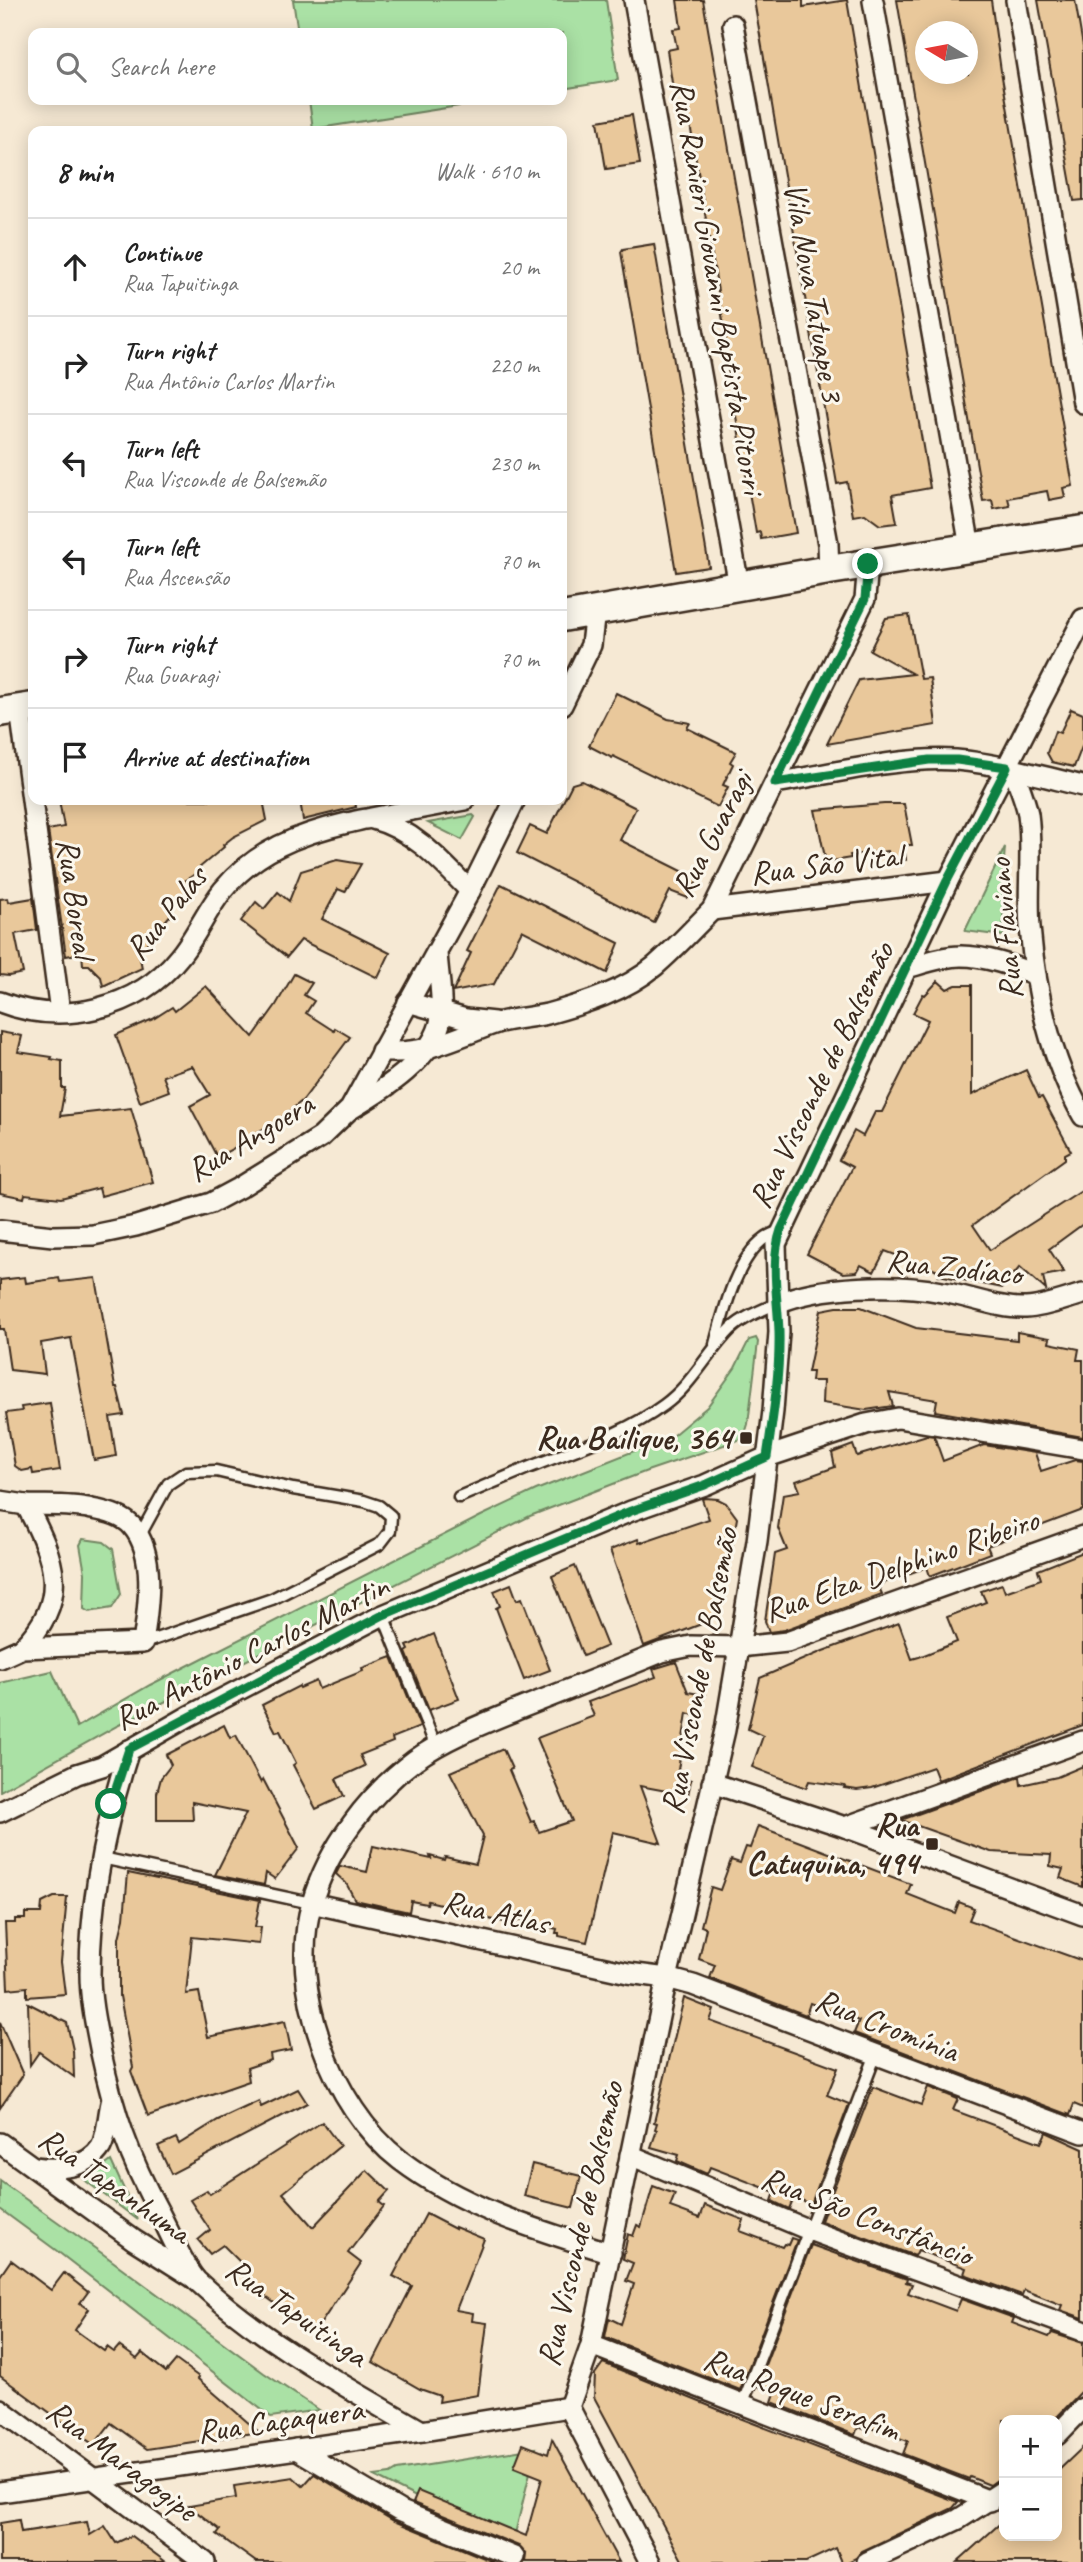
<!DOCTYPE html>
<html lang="en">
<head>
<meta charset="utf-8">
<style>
	body { margin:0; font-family:Caveat,sans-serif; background:#f2f2f2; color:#222 }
	.controls { position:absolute; right:21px; bottom:21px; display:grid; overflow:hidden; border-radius:14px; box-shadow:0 4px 18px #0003 }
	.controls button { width:63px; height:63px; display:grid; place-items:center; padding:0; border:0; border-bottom:2px solid #e0e0e0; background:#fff; color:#222; font:35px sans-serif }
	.compass { position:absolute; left:915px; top:21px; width:63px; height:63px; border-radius:50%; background:#fff; box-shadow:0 4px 18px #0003; rotate:280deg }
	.stop { position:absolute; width:21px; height:21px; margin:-16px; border:5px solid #0b8043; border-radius:50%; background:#fff }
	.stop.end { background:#0b8043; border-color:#fff; box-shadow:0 2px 7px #0008 }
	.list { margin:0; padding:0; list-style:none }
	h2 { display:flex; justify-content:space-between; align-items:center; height:91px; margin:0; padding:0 28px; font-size:30px }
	h2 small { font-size:23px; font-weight:400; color:#767676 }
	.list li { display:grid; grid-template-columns:46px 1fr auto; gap:21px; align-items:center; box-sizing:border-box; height:98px; padding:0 28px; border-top:2px solid #e0e0e0 }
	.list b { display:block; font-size:26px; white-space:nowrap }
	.list p { margin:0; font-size:23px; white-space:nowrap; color:#767676 }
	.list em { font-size:23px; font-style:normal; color:#767676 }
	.icon { flex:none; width:38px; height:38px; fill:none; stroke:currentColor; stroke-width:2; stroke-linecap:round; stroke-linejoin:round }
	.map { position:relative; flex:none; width:1083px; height:2562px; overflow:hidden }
	.search { position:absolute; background:#fff; box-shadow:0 4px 18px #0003; left:28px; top:28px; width:539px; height:77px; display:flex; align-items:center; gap:18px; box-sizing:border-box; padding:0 24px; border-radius:14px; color:#767676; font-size:26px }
	.panel { position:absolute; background:#fff; box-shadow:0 4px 18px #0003; left:28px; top:126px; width:539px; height:679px; border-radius:14px }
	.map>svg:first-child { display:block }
</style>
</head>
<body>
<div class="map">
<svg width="1083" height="2562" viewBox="0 0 1083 2562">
	<rect width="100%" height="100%" fill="#f6e9d4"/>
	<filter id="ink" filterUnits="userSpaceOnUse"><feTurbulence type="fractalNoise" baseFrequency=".0143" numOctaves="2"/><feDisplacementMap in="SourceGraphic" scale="14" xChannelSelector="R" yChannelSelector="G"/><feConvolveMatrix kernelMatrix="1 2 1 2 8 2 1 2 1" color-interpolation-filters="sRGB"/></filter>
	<g filter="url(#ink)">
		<g fill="#aae1a5" stroke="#728662" stroke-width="2">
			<polygon points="293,0 606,0 618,80 562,89 562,33 298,33"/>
			<polygon points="309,100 497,100 313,129"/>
			<polygon points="473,815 475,817 462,840 428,823"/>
			<polygon points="1005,847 1002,886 1004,936 965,931"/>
			<polygon points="756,1338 758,1342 748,1424 745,1434 739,1440 647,1471 530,1516 117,1726 0,1791 0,1683 52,1671 77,1727 150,1685 481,1516 536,1490 672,1436 707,1407 735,1368 749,1340"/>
			<polygon points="83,1539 104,1542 113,1549 121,1594 112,1608 89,1612 84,1609 85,1573 80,1545"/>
			<polygon points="111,2161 138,2220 83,2179 95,2173"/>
			<polygon points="0,2181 103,2254 264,2373 319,2410 271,2417 57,2251 0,2209"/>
			<polygon points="536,2448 514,2538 416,2497 374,2476 390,2474 397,2470"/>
		</g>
		<g fill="#e9c89b" stroke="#3b2a1e" stroke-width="2" fill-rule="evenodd">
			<polygon points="677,0 703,0 796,533 761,539 760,532 756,533 723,340 726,339 685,94 674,96 667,50 677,48 673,29 681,28"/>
			<polygon points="754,0 803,0 803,7 847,0 930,488 892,495 897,523 880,525 865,514 853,516 847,482 837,484"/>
			<path d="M 897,0 L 991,0 L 1001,71 L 1073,486 L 1063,488 L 1065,497 L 1049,500 L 1047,491 L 1008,498 L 1010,506 L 994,509 L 992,500 L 983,501 ZM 926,32 L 968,32 L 968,74 L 926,74 Z"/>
			<polygon points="1038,0 1075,0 1083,46 1083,200 1074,201"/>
			<polygon points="632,115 640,164 606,169 598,121"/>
			<polygon points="654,244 709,567 676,572 621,252 623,249"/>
			<polygon points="909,615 921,679 930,678 936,725 827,744 859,680 913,674 870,650 886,618"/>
			<polygon points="616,693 668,719 690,723 687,728 736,752 730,762 733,764 723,785 728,787 718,807 613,756 612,758 589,746"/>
			<polygon points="1071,709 1083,714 1083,744 1074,767 1052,762 1047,753 1055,731 1060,733"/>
			<polygon points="582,781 636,808 620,840 698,879 688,898 670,891 654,923 517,853 530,826 547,834 572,784"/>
			<polygon points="59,800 263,800 267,820 233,837 223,845 224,847 199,868 201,870 186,880 192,888 167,907 172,913 139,953 142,968 103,986 101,977 89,965 83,965 82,953 66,956 48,830 64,827"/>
			<polygon points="300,800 355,800 356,807 303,820"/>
			<polygon points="884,804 904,804 912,845 904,845 906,860 890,862 888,851 850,855 851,858 826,862 815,810"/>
			<polygon points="337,860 361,864 345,892 338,889 322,919 390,953 378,978 301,940 287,957 241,921 256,902 264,909 278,892 289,901 301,871"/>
			<polygon points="501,884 619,943 607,973 522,930 494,984 453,992 471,953 467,951"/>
			<polygon points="8,898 9,902 33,898 37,930 15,934 23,973 9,976 0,975 0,899"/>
			<polygon points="294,974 312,983 304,995 314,1001 306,1013 334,1031 335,1028 350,1037 303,1100 272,1126 270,1124 242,1144 217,1157 190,1106 210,1095 192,1066 163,1076 169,1091 140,1102 116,1035 153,1019 172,1007 175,1011 206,986 253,1037 276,1005"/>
			<polygon points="938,981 947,989 956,985 972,985 972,1095 1026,1070 1039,1098 1042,1097 1071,1151 1065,1154 1065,1159 973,1225 990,1250 1083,1190 1083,1224 1049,1249 1064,1272 1043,1276 1046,1290 1020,1267 1002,1288 939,1275 941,1272 885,1251 874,1272 861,1265 857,1272 843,1273 807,1254 852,1167 839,1160 854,1131 863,1136 875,1112 882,1112 928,1020 913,1013 923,994 925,995"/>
			<polygon points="0,1032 22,1036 18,1052 52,1057 51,1059 62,1061 62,1088 65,1088 60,1116 131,1108 153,1182 101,1196 99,1188 61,1198 25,1194 24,1198 0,1193"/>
			<polygon points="25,1277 26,1283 59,1278 60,1282 96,1278 115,1387 117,1387 124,1415 110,1417 116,1456 94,1460 71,1338 41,1343 45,1374 10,1370 4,1329 0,1329 0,1280"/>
			<polygon points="837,1307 861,1307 916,1328 1017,1340 1017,1332 1050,1338 1049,1343 1079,1349 1077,1360 1083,1360 1083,1437 935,1411 937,1400 889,1392 893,1406 866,1410 822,1403 823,1381 811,1381 812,1372 808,1372 821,1310"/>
			<polygon points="50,1403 60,1470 33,1474 32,1469 22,1471 15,1466 6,1413 22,1411 21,1407"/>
			<polygon points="927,1435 934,1436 943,1461 984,1445 1035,1453 1041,1471 1075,1460 1083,1461 1083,1510 987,1546 990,1553 943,1571 930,1576 927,1567 878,1585 882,1594 784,1630 769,1632 765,1621 775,1554 787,1550 778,1528 783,1494 800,1491 796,1481 835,1467 832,1453 853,1445 857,1456"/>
			<polygon points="705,1498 718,1499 726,1503 737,1518 722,1602 713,1616 704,1623 644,1646 610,1550 638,1539 639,1543 709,1519 702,1499"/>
			<polygon points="1083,1552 1083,1725 938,1780 933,1767 872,1788 857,1790 844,1788 845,1786 809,1781 806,1788 752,1767 763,1736 748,1729 760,1678 823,1651 899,1623 912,1659 919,1657 957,1642 947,1617 986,1602 981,1591 1002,1584 1005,1592 1041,1579 1038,1570"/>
			<polygon points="575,1566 607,1646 583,1656 552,1576"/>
			<polygon points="511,1584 517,1600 522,1598 550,1670 524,1680 496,1608 500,1606 494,1591"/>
			<polygon points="434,1634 459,1699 429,1710 406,1652 409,1650 407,1646"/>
			<polygon points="392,1657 420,1727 392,1738 393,1742 360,1755 365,1766 336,1779 344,1796 316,1809 293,1765 296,1763 280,1731 276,1732 262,1705 299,1686 300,1688 316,1681 319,1689 363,1671 362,1668"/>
			<polygon points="676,1662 688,1692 705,1695 697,1716 687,1713 677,1776 691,1780 688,1795 640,1786 661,1843 613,1832 587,1942 559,1936 559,1933 556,1933 557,1929 518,1919 516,1924 493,1920 465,1913 466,1910 428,1901 427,1904 411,1901 409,1912 355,1900 346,1883 336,1874 340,1866 367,1872 373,1846 431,1859 430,1856 444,1860 445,1857 476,1864 483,1836 450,1772 503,1749 512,1769 509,1770 531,1822 534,1821 539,1832 572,1821 537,1738 594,1716 588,1702 656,1677 653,1669"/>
			<polygon points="224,1725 230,1738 236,1735 261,1783 263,1779 299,1848 275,1879 266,1873 264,1885 215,1875 246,1813 192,1802 193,1820 157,1820 157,1793 161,1778 171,1765 166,1755"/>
			<polygon points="1083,1766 1083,1887 1060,1878 1063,1869 1050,1866 1051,1855 991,1852 901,1820 1020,1777 1021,1785 1057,1777"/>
			<polygon points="758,1826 911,1884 907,1894 955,1913 959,1902 974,1908 969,1920 1083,1961 1083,2108 1074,2104 1070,2115 854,2033 859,2021 810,2003 806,2015 710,1978 715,1965 699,1959 706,1928 701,1926 711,1887 720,1890 731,1860 740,1863 746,1847 750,1848"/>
			<polygon points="128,1873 260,1900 255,1927 261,1927 259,1944 192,1937 186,1994 199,1992 208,2037 285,2021 291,2050 270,2054 271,2060 247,2068 249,2081 148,2116 131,2071 133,2067 120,1996 119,1996 119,1938 124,1918"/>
			<polygon points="54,1897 67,1897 61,1962 65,1994 27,1997 27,1987 8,1989 5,1923 15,1923 15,1919 25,1919 25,1913 41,1913 42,1903"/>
			<polygon points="684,1998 714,2010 710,2021 838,2068 827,2095 849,2104 811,2204 794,2197 789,2209 772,2201 775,2192 710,2167 707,2174 677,2161 679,2155 651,2147 657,2130 655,2129 657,2123 654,2122"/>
			<polygon points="28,2003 67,2023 73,2050 74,2077 39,2052 30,2065"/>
			<polygon points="0,2022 23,2075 0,2108"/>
			<polygon points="873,2087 921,2105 928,2087 958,2099 953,2110 1041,2143 1046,2132 1083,2149 1083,2318 1060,2310 1062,2305 1024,2290 1022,2295 964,2274 966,2268 918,2250 915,2256 821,2221"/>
			<polygon points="298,2089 307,2103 171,2174 158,2146 176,2138 179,2144 218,2120 259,2101 261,2107"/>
			<polygon points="322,2122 340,2146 283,2193 313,2227 367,2170 389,2191 379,2202 384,2206 348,2253 361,2263 315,2332 266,2297 264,2299 244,2276 249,2271 223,2245 210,2254 198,2240 210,2230 190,2200 207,2190 210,2194"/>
			<polygon points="532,2164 581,2176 573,2208 524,2196"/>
			<polygon points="653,2186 675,2194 670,2207 700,2218 705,2205 744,2220 740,2231 782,2247 784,2244 788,2245 791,2238 797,2240 740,2390 605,2337 609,2318 621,2324 634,2284 626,2281 633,2263 623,2259 628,2234 633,2236 637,2225 641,2227"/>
			<polygon points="426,2214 455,2229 455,2227 484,2239 456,2310 473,2313 472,2321 487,2323 478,2395 439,2402 440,2396 420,2389 373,2362 412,2286 393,2276"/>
			<polygon points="811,2245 907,2279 906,2282 912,2284 908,2293 956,2311 961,2299 1014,2318 1012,2323 1049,2337 1052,2333 1083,2343 1083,2390 1054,2420 1004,2420 1004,2475 990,2485 970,2477 969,2479 903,2454 908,2441 868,2427 867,2430 858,2427 855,2435 772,2402 775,2393 757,2386"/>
			<polygon points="11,2260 51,2290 64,2273 88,2292 80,2303 89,2309 75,2330 104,2351 107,2347 114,2352 119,2346 137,2359 142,2353 166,2372 176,2360 199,2377 198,2379 259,2432 147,2449 111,2423 94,2445 0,2376 0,2276"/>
			<polygon points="603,2363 732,2415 958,2502 953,2508 862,2551 856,2558 848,2562 842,2562 836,2548 806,2562 683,2562 594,2397 595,2374"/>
			<polygon points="552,2439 619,2562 525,2562 526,2555 519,2546 413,2503 418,2491 526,2536 542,2478 514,2467 523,2444 548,2454"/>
			<polygon points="1083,2447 1083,2562 957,2562 1004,2520 1004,2536 1057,2536 1057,2472"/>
			<polygon points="314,2474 394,2521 494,2562 256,2562 217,2534 220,2530 189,2506 236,2498 234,2486 293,2477 303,2486"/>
			<polygon points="19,2520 21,2532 87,2522 90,2535 105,2526 116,2543 131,2536 166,2562 0,2562 0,2523"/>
		</g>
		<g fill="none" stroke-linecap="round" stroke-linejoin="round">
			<defs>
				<g id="lane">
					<path d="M 715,1344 C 724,1311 736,1259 765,1238 C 769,1235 775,1233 780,1231"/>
					<path d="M 459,1497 C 486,1486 512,1474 538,1464 C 581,1447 626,1433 664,1405 C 692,1385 707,1353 731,1329 C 744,1317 762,1310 778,1303"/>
					<polyline points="139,1537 168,1484 186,1472 216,1471 293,1489 364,1501 379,1506 391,1516 390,1531 380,1544 272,1599 144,1643"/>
					<polyline points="383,1615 436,1747"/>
					<polyline points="102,1858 311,1903"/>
					<polyline points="742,2405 876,2054"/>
				</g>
				<g id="street">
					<polyline points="634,0 739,586"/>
					<polyline points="1016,0 1083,403"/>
					<polyline points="873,1 970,547"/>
					<polyline points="733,25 828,544 829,570"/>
					<polyline points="562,705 591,645 595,611"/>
					<polyline points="20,709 60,1012"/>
					<path d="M 1013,769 C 1018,783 1025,799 1028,814 C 1033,851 1027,890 1030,927 C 1035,989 1051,1061 1083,1116"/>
					<path d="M 775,783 C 830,774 902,756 956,760 C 1000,764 1041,776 1083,786"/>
					<polyline points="371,818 465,800"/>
					<polyline points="712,910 948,881"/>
					<path d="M 907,968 C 924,963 943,956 961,956 C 986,956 1013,966 1036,975"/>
					<path d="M 0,1002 C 62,1026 137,1010 179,957 C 196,937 206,911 223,890 C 255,851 299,834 347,823 C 355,822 366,817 373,819 C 413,829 443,863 470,891"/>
					<polyline points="408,1002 466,1019 494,1022"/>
					<path d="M 381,1051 C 421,1057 457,1037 494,1024 C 511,1018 530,1018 547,1014 C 584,1004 625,991 655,966 C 675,949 693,929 712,910 L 865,599 L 868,564"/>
					<path d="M 351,1109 C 383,1090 435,1058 441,1018 C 443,997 438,973 437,952"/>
					<polyline points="0,1230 53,1236 93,1235 136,1226 211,1203 239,1188 321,1137 350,1109 470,891 515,800"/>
					<path d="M 778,1303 C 821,1285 896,1283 942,1292 C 969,1296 999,1309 1026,1308 C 1045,1307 1065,1299 1083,1294"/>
					<polyline points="0,1501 26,1505"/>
					<path d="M 0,1658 L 22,1648 L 143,1643 C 148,1609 157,1554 132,1526 C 123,1516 104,1511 92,1509 C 71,1504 47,1506 26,1505 C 56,1561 70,1599 22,1648"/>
					<path d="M 129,1750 C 106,1821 90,1898 90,1974 C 90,2000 96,2027 101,2053 C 114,2114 129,2157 159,2212 C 168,2229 185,2269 197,2281 C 264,2343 345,2386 422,2431"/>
					<polyline points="712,1783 845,1827 1083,1915"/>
					<polyline points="0,1812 77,1774 102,1766 189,1716 383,1615 631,1511 705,1485 767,1457 866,1424 898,1418 1083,1449"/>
					<polyline points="845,1827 1083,1741"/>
					<polyline points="311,1903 628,1973 667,1978 693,1985 1083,2133"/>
					<polyline points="0,2143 134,2240 194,2278"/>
					<polyline points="630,2155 809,2230 1083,2331"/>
					<path d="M 34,2167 C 56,2170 87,2169 101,2147 C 107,2136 108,2116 111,2103"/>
					<path d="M 611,2253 C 537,2230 463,2208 400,2160 C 332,2108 287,1986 312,1903 C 328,1847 369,1794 415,1760 C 447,1737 488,1722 524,1707 C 570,1689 616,1671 662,1652 L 691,1646 L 739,1647 L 787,1642 L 1083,1536"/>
					<polyline points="591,2345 990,2501"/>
					<polyline points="0,2409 205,2562"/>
					<polyline points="1057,2435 1083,2408"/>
					<polyline points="296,2449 399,2510 514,2557"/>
					<polyline points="0,2492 422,2431 569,2407"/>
					<polyline points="650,2562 569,2407 591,2345 667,1978 725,1730 757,1541 773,1411 779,1332 776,1244 948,881 1083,619"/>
					<polyline points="867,2562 959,2519 1004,2490"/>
				</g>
				<g id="secondary">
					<polyline points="562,617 829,570 1083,530"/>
					<polyline points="0,712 33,707"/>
				</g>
			</defs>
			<use href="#lane" stroke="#3b2a1e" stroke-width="15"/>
			<use href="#street" stroke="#3b2a1e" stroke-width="24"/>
			<use href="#secondary" stroke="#3b2a1e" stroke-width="33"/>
			<use href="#lane" stroke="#fbf7ec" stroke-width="10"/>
			<use href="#street" stroke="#fbf7ec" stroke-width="19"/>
			<use href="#secondary" stroke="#fbf7ec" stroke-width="28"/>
		</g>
	</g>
	<g fill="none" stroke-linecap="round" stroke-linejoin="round" filter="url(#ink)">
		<path stroke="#0b8043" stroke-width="9" d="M 111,1804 L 129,1749 L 383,1615 L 631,1511 L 705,1485 L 767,1457 C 773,1416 780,1374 779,1332 C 778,1299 770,1262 781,1230 L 947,881 L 1007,767 L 957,760 L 929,760 L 775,783 L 865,599 L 868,564"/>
	</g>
	<g fill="#3b2a1e" stroke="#fbf7ec" stroke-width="2.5">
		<rect x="739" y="1431" width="14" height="14" rx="3.5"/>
		<rect x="925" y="1837" width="14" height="14" rx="3.5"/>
	</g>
	<g text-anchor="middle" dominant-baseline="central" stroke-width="6" stroke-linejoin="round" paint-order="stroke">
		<g font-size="33" fill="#3b2a1e" stroke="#fbf7ec">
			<text transform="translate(718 287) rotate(80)">Rua Ranieri Giovanni Baptista Pitorri</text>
			<text transform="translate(814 292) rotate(80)">Vila Nova Tatuape 3</text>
			<text transform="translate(712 834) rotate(-62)">Rua Guaragi</text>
			<text transform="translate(826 864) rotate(-7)">Rua São Vital</text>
			<text transform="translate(76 898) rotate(82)">Rua Boreal</text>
			<text transform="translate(166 913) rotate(-51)">Rua Palas</text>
			<text transform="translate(1005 929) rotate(-95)">Rua Flaviano</text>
			<text transform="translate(821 1075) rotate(-64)">Rua Visconde de Balsemão</text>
			<text transform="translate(250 1137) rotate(-31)">Rua Angoera</text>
			<text transform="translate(954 1267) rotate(6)">Rua Zodíaco</text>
			<text transform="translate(901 1565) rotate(-19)">Rua Elza Delphino Ribeiro</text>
			<text transform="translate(251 1652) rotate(-27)">Rua Antônio Carlos Martin</text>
			<text transform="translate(699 1671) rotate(-79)">Rua Visconde de Balsemão</text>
			<text transform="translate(496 1912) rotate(12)">Rua Atlas</text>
			<text transform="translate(887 2025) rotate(21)">Rua Cromínia</text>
			<text transform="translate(115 2185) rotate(35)">Rua Tapanhuma</text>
			<text transform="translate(867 2216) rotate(21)">Rua São Constâncio</text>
			<text transform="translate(580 2224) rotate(-77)">Rua Visconde de Balsemão</text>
			<text transform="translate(297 2312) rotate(35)">Rua Tapuitinga</text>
			<text transform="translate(802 2394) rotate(21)">Rua Roque Serafim</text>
			<text transform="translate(280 2420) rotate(-8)">Rua Caçaquera</text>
			<text transform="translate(122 2460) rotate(37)">Rua Maragogipe</text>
		</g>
		<g font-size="33" font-weight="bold" fill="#3b2a1e" stroke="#fbf7ec" text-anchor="end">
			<text x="732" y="1438">Rua Bailique, 364</text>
			<text x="918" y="1825">Rua<tspan x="918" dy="38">Catuquina, 494</tspan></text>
		</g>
	</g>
</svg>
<div class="controls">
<button>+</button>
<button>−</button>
</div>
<svg class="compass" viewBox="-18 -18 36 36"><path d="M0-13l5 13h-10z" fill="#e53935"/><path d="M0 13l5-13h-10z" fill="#767676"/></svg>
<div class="stop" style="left:111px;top:1804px"></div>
<div class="stop end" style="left:868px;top:564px"></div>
<div class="search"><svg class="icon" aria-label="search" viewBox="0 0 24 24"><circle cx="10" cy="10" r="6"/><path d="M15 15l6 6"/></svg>Search here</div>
<section class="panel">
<h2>8 min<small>Walk · 610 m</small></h2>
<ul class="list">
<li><svg class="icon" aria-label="ahead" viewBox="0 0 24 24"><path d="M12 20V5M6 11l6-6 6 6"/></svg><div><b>Continue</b><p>Rua Tapuitinga</p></div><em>20 m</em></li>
<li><svg class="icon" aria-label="right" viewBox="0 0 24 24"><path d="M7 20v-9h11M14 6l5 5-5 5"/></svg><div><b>Turn right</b><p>Rua Antônio Carlos Martin</p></div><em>220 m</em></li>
<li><svg class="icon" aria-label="left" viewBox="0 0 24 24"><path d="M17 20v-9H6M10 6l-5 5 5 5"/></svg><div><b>Turn left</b><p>Rua Visconde de Balsemão</p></div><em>230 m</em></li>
<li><svg class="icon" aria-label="left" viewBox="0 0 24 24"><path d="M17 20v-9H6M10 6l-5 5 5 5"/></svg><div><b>Turn left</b><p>Rua Ascensão</p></div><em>70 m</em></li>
<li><svg class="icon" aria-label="right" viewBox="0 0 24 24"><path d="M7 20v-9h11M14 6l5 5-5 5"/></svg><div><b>Turn right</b><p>Rua Guaragi</p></div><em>70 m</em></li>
<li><svg class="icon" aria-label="arrive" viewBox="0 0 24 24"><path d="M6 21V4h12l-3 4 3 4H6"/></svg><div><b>Arrive at destination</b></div></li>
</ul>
</section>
</div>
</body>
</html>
